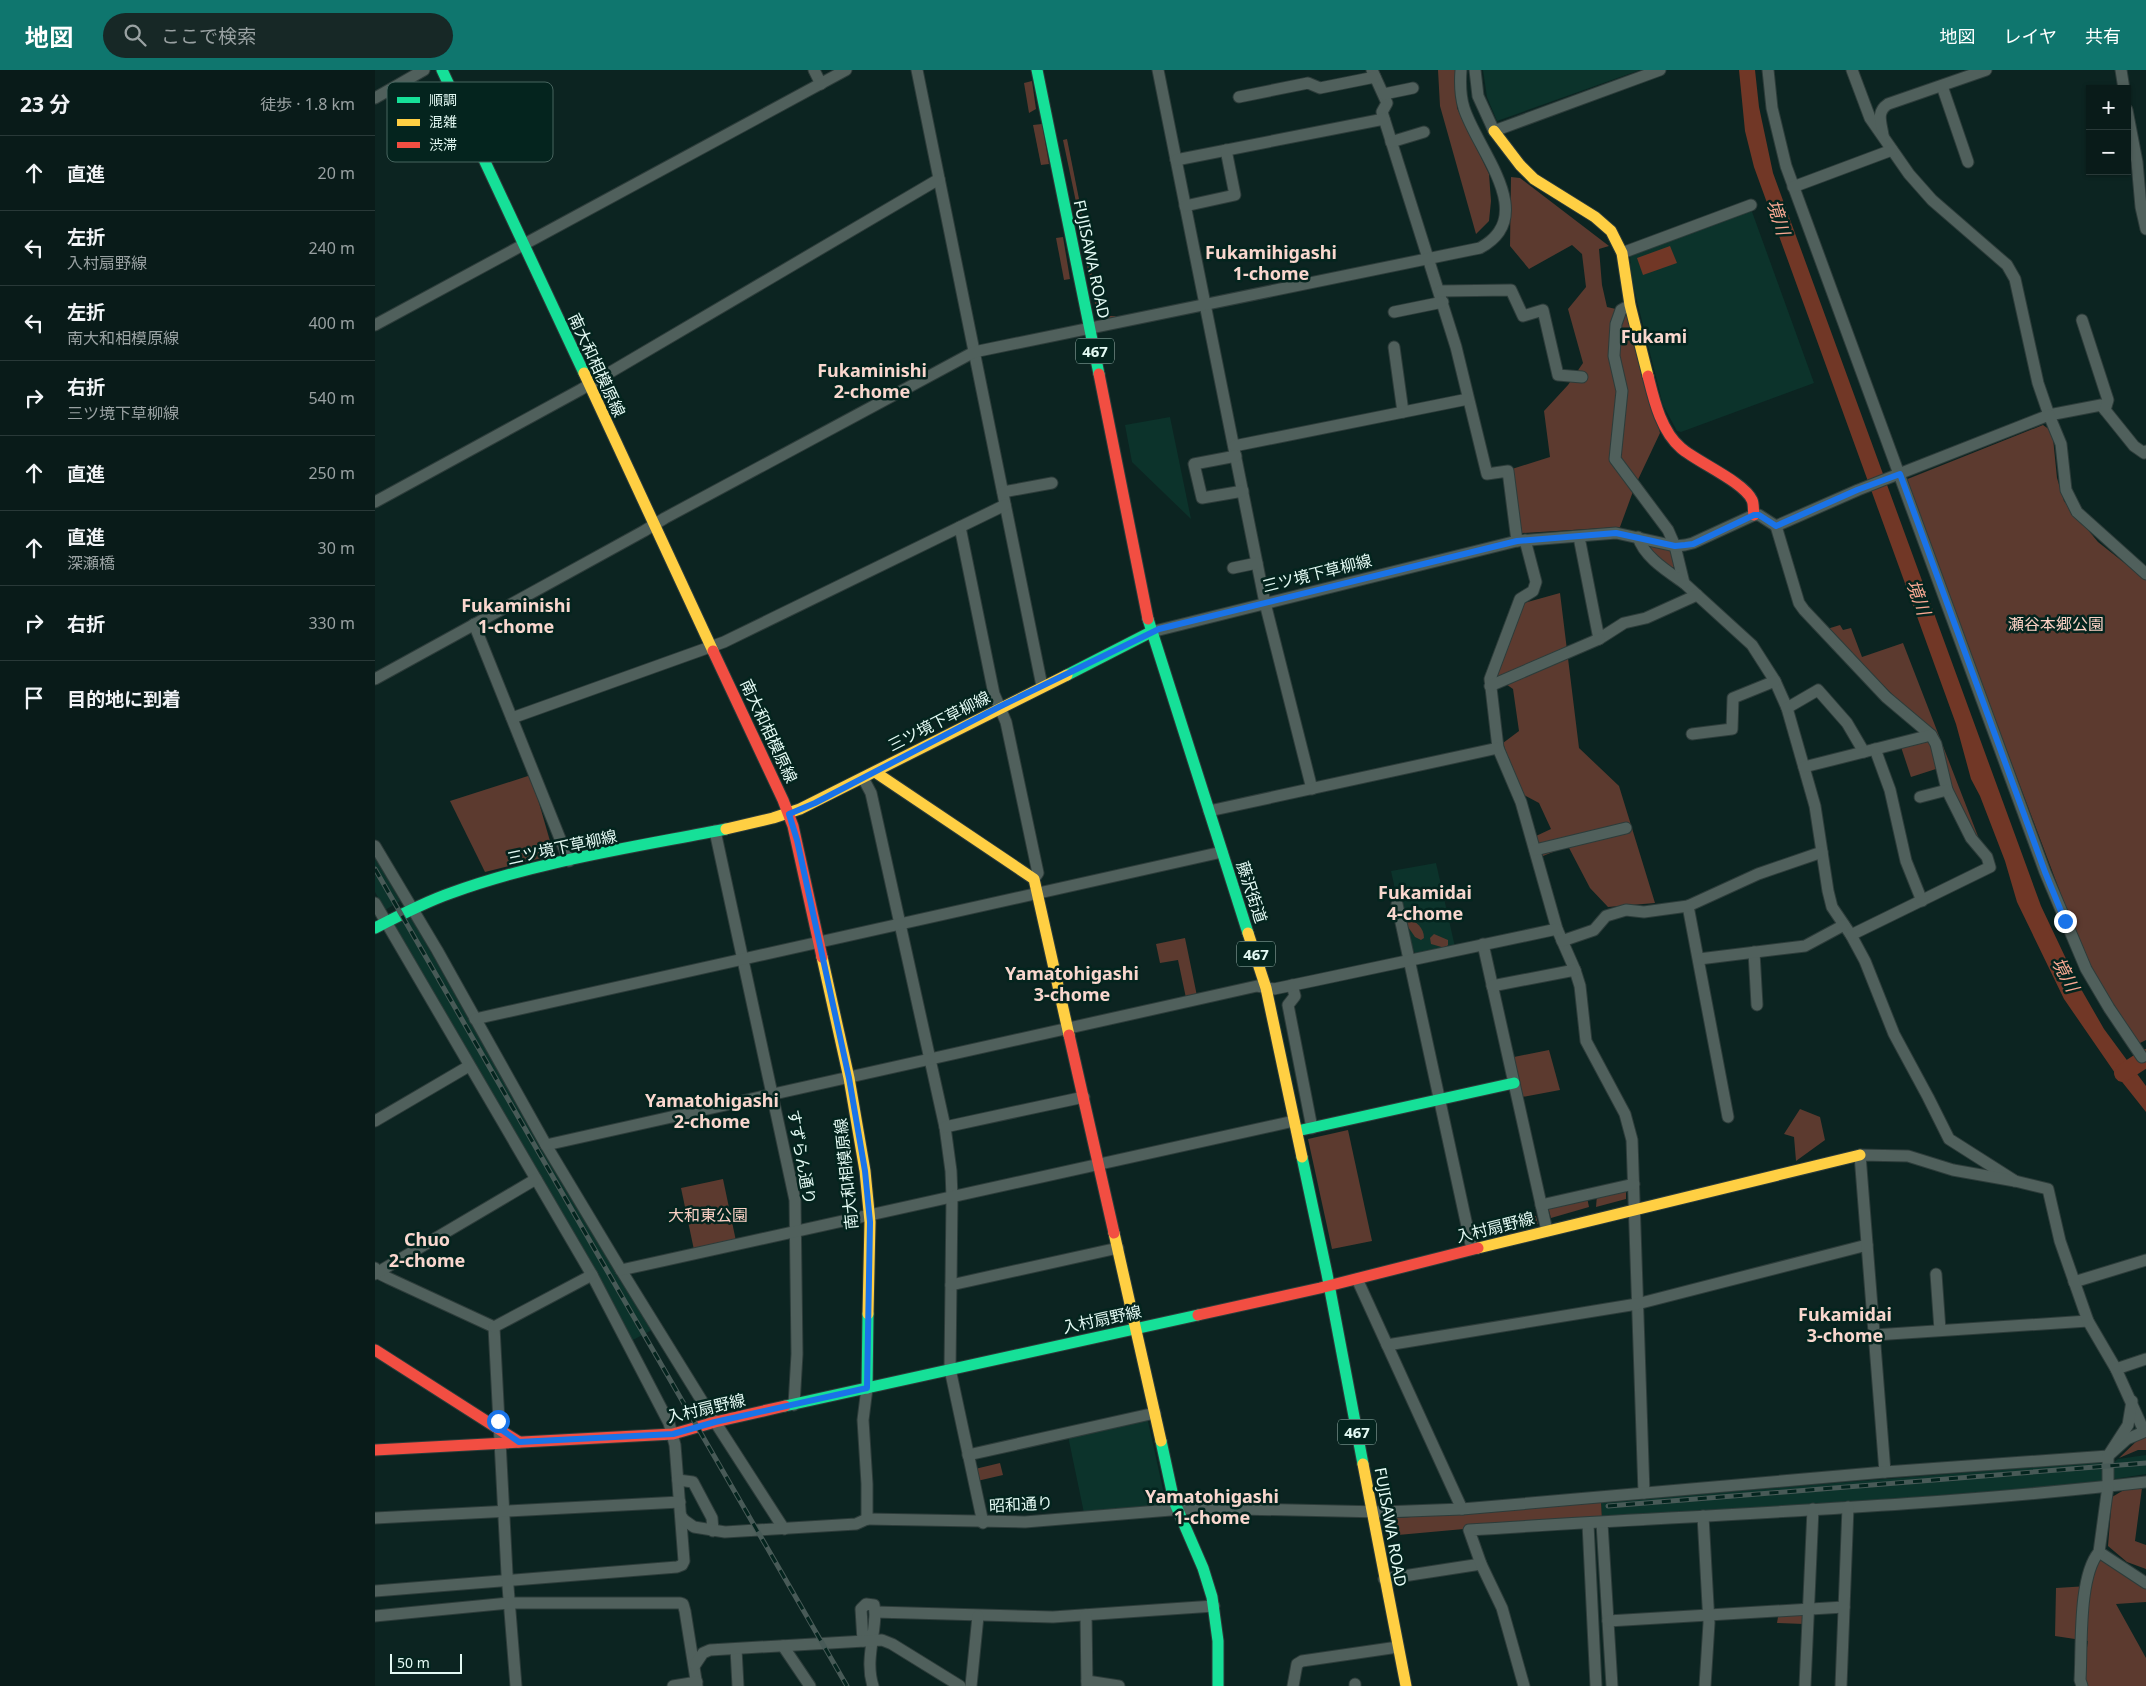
<!DOCTYPE html>
<html lang="ja">
<head>
<meta charset="utf-8">
<style>
	body { margin:0; font-family:"Noto Sans","Noto Sans JP",sans-serif; background:#172826; color:#f1f3f6 }
	.controls { position:absolute; right:15px; top:15px; display:grid; overflow:hidden; border-radius:0px; box-shadow:0 1px 4px #0004 }
	.controls button { width:45px; height:45px; display:grid; place-items:center; padding:0; border:0; border-bottom:1px solid #293938; background:#091b19; color:#f1f3f6; font:25px sans-serif }
	.scale { position:absolute; left:15px; bottom:12px; width:72px; box-sizing:border-box; padding-left:5px; border:2px solid #e4faf4; border-top:0; font-size:14px; line-height:18px; white-space:nowrap; color:#e4faf4; -webkit-text-stroke:4px #04241e; paint-order:stroke }
	.stop { position:absolute; width:15px; height:15px; margin:-11px; border:4px solid #1a73e8; border-radius:50%; background:#fff }
	.stop.end { background:#1a73e8; border-color:#fff; box-shadow:0 1px 5px #0008 }
	.list { margin:0; padding:0; list-style:none }
	h2 { display:flex; justify-content:space-between; align-items:center; height:65px; margin:0; padding:0 20px; font-size:21px }
	h2 small { font-size:16px; font-weight:400; color:#99a1a2 }
	.list li { display:grid; grid-template-columns:32px 1fr auto; gap:15px; align-items:center; box-sizing:border-box; height:75px; padding:0 20px; border-top:1px solid #293938 }
	.list b { display:block; font-size:19px; white-space:nowrap }
	.list p { margin:0; font-size:16px; white-space:nowrap; color:#99a1a2 }
	.list em { font-size:16px; font-style:normal; color:#99a1a2 }
	.icon { flex:none; width:28px; height:28px; fill:none; stroke:currentColor; stroke-width:2; stroke-linecap:round; stroke-linejoin:round }
	.map { position:relative; flex:none; width:1771px; height:1616px; overflow:hidden }
	header { display:flex; align-items:center; gap:30px; box-sizing:border-box; height:70px; padding:0 25px; background:#0f766e; color:#fff }
	header strong { font-size:24px }
	nav { display:flex; gap:28px; margin-inline-start:auto; font-size:18px }
	.search { width:350px; height:45px; background:#172826; display:flex; align-items:center; gap:12px; box-sizing:border-box; padding:0 18px; border-radius:28px; color:#99a1a2; font-size:19px }
	main { display:flex }
	aside { flex:1; background:#091b19 }
	.map>svg:first-child { display:block }
</style>
</head>
<body>
<header>
<strong>地図</strong>
<div class="search"><svg class="icon" aria-label="search" viewBox="0 0 24 24"><circle cx="10" cy="10" r="6"/><path d="M15 15l6 6"/></svg>ここで検索</div>
<nav><a>地図</a><a>レイヤ</a><a>共有</a></nav>
</header>
<main>
<aside>
<h2>23 分<small>徒歩 · 1.8 km</small></h2>
<ul class="list">
<li><svg class="icon" aria-label="ahead" viewBox="0 0 24 24"><path d="M12 20V5M6 11l6-6 6 6"/></svg><div><b>直進</b></div><em>20 m</em></li>
<li><svg class="icon" aria-label="left" viewBox="0 0 24 24"><path d="M17 20v-9H6M10 6l-5 5 5 5"/></svg><div><b>左折</b><p>入村扇野線</p></div><em>240 m</em></li>
<li><svg class="icon" aria-label="left" viewBox="0 0 24 24"><path d="M17 20v-9H6M10 6l-5 5 5 5"/></svg><div><b>左折</b><p>南大和相模原線</p></div><em>400 m</em></li>
<li><svg class="icon" aria-label="right" viewBox="0 0 24 24"><path d="M7 20v-9h11M14 6l5 5-5 5"/></svg><div><b>右折</b><p>三ツ境下草柳線</p></div><em>540 m</em></li>
<li><svg class="icon" aria-label="ahead" viewBox="0 0 24 24"><path d="M12 20V5M6 11l6-6 6 6"/></svg><div><b>直進</b></div><em>250 m</em></li>
<li><svg class="icon" aria-label="ahead" viewBox="0 0 24 24"><path d="M12 20V5M6 11l6-6 6 6"/></svg><div><b>直進</b><p>深瀬橋</p></div><em>30 m</em></li>
<li><svg class="icon" aria-label="right" viewBox="0 0 24 24"><path d="M7 20v-9h11M14 6l5 5-5 5"/></svg><div><b>右折</b></div><em>330 m</em></li>
<li><svg class="icon" aria-label="arrive" viewBox="0 0 24 24"><path d="M6 21V4h12l-3 4 3 4H6"/></svg><div><b>目的地に到着</b></div></li>
</ul>
</aside>
<div class="map">
<svg width="1771" height="1616" viewBox="0 0 1771 1616">
	<rect width="100%" height="100%" fill="#0c2421"/>
	<g fill="#0c332b">
		<polygon points="1108,0 1265,0 1122,51 1112,27"/>
		<polygon points="1376,139 1439,313 1306,362 1302,361 1288,335 1257,211 1255,187 1257,183"/>
		<polygon points="795,347 816,449 757,392 750,355"/>
		<polygon points="0,787 25,831 10,840 0,822"/>
		<polygon points="1061,793 1080,877 1041,884 1032,872 1016,801"/>
		<polygon points="33,842 176,1094 277,1260 254,1272 17,851"/>
		<polygon points="772,1347 791,1433 789,1435 709,1443 693,1366"/>
		<polygon points="1771,1385 1771,1404 1739,1409 1737,1394 1743,1389"/>
		<polygon points="1726,1392 1730,1395 1729,1413 1227,1450 1226,1432"/>
	</g>
	<g fill="#5c3a2f">
		<polygon points="1063,0 1081,0 1082,38 1114,104 1116,131 1114,151 1101,164 1065,36"/>
		<polygon points="657,11 661,39 654,43 649,13"/>
		<polygon points="667,54 674,94 666,95 658,55"/>
		<polygon points="692,69 713,174 710,175 688,70"/>
		<polygon points="1136,107 1145,108 1234,176 1224,179 1227,215 1232,237 1254,242 1285,363 1260,416 1245,457 1147,463 1137,399 1175,387 1169,341 1193,315 1208,293 1193,239 1211,217 1207,184 1197,175 1154,199 1135,176"/>
		<polygon points="688,167 695,209 689,210 681,168"/>
		<polygon points="714,192 725,242 728,246 740,246 743,248 728,251 723,247 712,196"/>
		<polygon points="1668,355 1675,360 1678,368 1682,408 1689,431 1723,472 1771,510 1771,970 1763,974 1718,904 1693,843 1530,410"/>
		<polygon points="1276,476 1296,479 1300,497 1296,498 1275,479 1274,477"/>
		<polygon points="1185,523 1204,678 1244,716 1280,833 1233,837 1215,818 1193,776 1168,786 1161,766 1176,759 1164,733 1145,723 1128,673 1144,661 1138,619 1121,607 1149,533"/>
		<polygon points="1465,555 1468,560 1476,558 1487,587 1528,573 1606,774 1574,716 1566,676 1568,675 1557,660 1521,628 1452,559"/>
		<polygon points="1550,666 1559,676 1564,698 1536,707 1525,674"/>
		<polygon points="156,705 179,785 110,802 75,731"/>
		<path d="M 1032,850 C 1041,850 1049,858 1049,868 L 1046,870 L 1040,867 L 1031,854 Z"/>
		<polygon points="1059,864 1073,870 1073,875 1070,878 1056,874 1055,868"/>
		<polygon points="810,868 822,926 811,928 803,890 785,893 781,874"/>
		<polygon points="1174,980 1185,1020 1147,1027 1139,987"/>
		<polygon points="1425,1039 1445,1047 1450,1070 1421,1091 1419,1067 1409,1064"/>
		<polygon points="973,1060 997,1171 957,1179 933,1069"/>
		<polygon points="348,1109 361,1171 319,1180 306,1118"/>
		<polygon points="1251,1120 1251,1129 1221,1137 1222,1125"/>
		<polygon points="1212,1127 1214,1137 1176,1148 1173,1137"/>
		<polygon points="1161,1146 1163,1154 1099,1167 1098,1160"/>
		<polygon points="1767,1366 1771,1366 1771,1380 1763,1380 1744,1388"/>
		<polygon points="625,1393 628,1405 602,1411 600,1399"/>
		<polygon points="1754,1417 1767,1418 1760,1471 1771,1475 1771,1499 1752,1492 1733,1476 1737,1427"/>
		<polygon points="1226,1432 1227,1450 1089,1457 1089,1459 1012,1466 1010,1449"/>
		<polygon points="1725,1488 1771,1517 1771,1532 1741,1534 1771,1588 1771,1616 1709,1616 1707,1610 1713,1571 1680,1566 1681,1518 1713,1516"/>
		<polygon points="1429,1544 1429,1554 1402,1553 1403,1547"/>
	</g>
	<g fill="#713726">
		<polygon points="1364,0 1380,0 1384,37 1398,103 1666,836 1702,912 1729,959 1771,1016 1771,1042 1740,1003 1689,929 1642,832 1630,791 1605,726 1596,709 1581,654 1379,97 1370,61"/>
		<polygon points="1295,176 1302,193 1268,205 1262,188"/>
	</g>
	<g fill="none" stroke-linecap="round" stroke-linejoin="round">
		<polyline stroke="#713726" stroke-width="18" points="1748,1003 1771,988"/>
		<defs>
			<g id="street">
				<polyline points="439,0 446,14"/>
				<polyline points="542,0 667,616"/>
				<polyline points="783,0 890,533 937,719"/>
				<polyline points="997,0 1012,33 1007,42 1081,277 1112,404 1133,401 1142,471"/>
				<polyline points="1100,0 1103,26 1119,61 1285,0"/>
				<polyline points="1393,0 1397,38 1411,96 1670,802 1711,899 1734,938 1767,987"/>
				<polyline points="1477,0 1495,48 1534,104 1557,130 1632,195 1640,209 1663,313 1674,345 1726,335 1759,376 1769,383 1771,381"/>
				<polyline points="1746,0 1749,19"/>
				<polyline points="1567,16 1593,92"/>
				<polyline points="1009,24 1038,18"/>
				<polyline points="864,27 933,13 945,18 1000,7"/>
				<polyline points="0,28 49,0"/>
				<polyline points="1752,40 1762,92 1766,137 1771,159"/>
				<path d="M 1508,65 C 1506,52 1501,42 1513,34 L 1611,0"/>
				<polyline points="1016,72 1049,62"/>
				<polyline points="801,90 1009,49"/>
				<polyline points="1418,117 1517,80"/>
				<polyline points="810,136 860,125 851,80"/>
				<polyline points="1247,183 1376,135"/>
				<polyline points="1065,221 1136,220 1148,246 1168,240 1183,305 1207,307"/>
				<polyline points="1255,235 1246,240 1241,254 1239,286 1247,321 1240,389 1293,460 1300,476 1309,513 1377,575 1400,611 1412,638 1440,736 1453,821 1457,837 1476,865 1490,891 1519,964 1553,1027 1574,1069 1640,1111"/>
				<polyline points="1019,242 1068,232"/>
				<polyline points="1707,250 1733,330 1730,340"/>
				<polyline points="0,255 471,0"/>
				<polyline points="1019,277 1028,342"/>
				<polyline points="859,376 1093,329"/>
				<polyline points="861,386 819,394 827,428 868,421"/>
				<polyline points="628,422 677,413"/>
				<polyline points="0,432 205,320 564,109"/>
				<polyline points="1401,456 1424,533 1429,540 1511,627 1556,665 1561,674 1572,720 1596,768 1612,787 1615,797 1476,865"/>
				<polyline points="585,457 619,624 631,652 663,803 659,809"/>
				<polyline points="1204,467 1224,569 1249,553 1271,548 1322,525"/>
				<path d="M 1263,467 C 1269,487 1292,501 1309,513"/>
				<polyline points="1150,470 1161,512 1158,521 1145,529 1115,609 1123,678 1146,732 1182,859 1200,900 1205,916 1211,971 1250,1044 1257,1070 1269,1423"/>
				<polyline points="858,498 882,493"/>
				<polyline points="99,554 194,791"/>
				<polyline points="776,562 1142,471 1241,463 1300,476 1310,475 1318,473 1379,445 1384,445 1401,456 1483,420 1674,345 1686,374 1691,420 1702,442 1771,504"/>
				<path d="M 0,609 L 269,461 L 290,448 L 599,282 L 1105,178 C 1165,146 1102,80 1089,38 C 1085,25 1085,13 1086,0"/>
				<polyline points="1115,616 1224,569"/>
				<polyline points="1412,638 1443,620 1472,653 1489,682"/>
				<polyline points="137,648 349,572 630,435"/>
				<polyline points="1317,664 1357,659 1358,628 1400,611"/>
				<polyline points="1500,679 1515,720 1531,791 1547,831"/>
				<polyline points="1429,697 1556,665"/>
				<polyline points="488,708 496,723 570,1057 576,1101 577,1127 575,1299 608,1453"/>
				<polyline points="1545,727 1572,720"/>
				<polyline points="834,741 1123,678"/>
				<polyline points="340,761 420,1130 422,1284 419,1335"/>
				<polyline points="0,776 62,880 171,1075 246,1200 335,1344 409,1459"/>
				<polyline points="1160,780 1251,758"/>
				<polyline points="0,833 217,1205 294,1353 300,1375 309,1491 307,1495 302,1497 0,1521"/>
				<polyline points="1022,834 1097,1179"/>
				<polyline points="1313,836 1353,1047"/>
				<polyline points="1187,871 1219,860 1231,846 1251,840 1269,842 1313,836 1383,804 1447,782"/>
				<polyline points="1108,874 1172,1161"/>
				<polyline points="1379,882 1382,935"/>
				<polyline points="1324,889 1430,876 1469,855"/>
				<polyline points="917,915 920,926 913,935 937,1058"/>
				<polyline points="1117,916 1200,900"/>
				<polyline points="100,949 847,782"/>
				<polyline points="0,1051 94,996"/>
				<polyline points="570,1057 709,1027"/>
				<polyline points="171,1075 882,916 899,919 942,910 1182,859"/>
				<polyline points="1166,1135 1259,1114"/>
				<polyline points="0,1198 3,1203 13,1208 119,1257"/>
				<polyline points="246,1200 919,1051"/>
				<polyline points="0,1204 161,1109"/>
				<polyline points="1561,1204 1565,1260"/>
				<polyline points="982,1209 1087,1439"/>
				<polyline points="1699,1212 1771,1190"/>
				<polyline points="576,1215 743,1178"/>
				<polyline points="119,1257 132,1504 141,1616"/>
				<polyline points="119,1257 217,1205"/>
				<polyline points="1499,1265 1713,1251"/>
				<polyline points="1012,1275 1262,1234 1492,1175"/>
				<polyline points="1741,1299 1771,1289"/>
				<polyline points="593,1385 780,1343"/>
				<polyline points="1510,1402 1485,1085 1533,1086 1578,1100 1640,1111 1673,1119 1685,1171 1713,1251 1741,1299 1769,1361"/>
				<polyline points="303,1410 318,1412 337,1448 338,1461"/>
				<polyline points="306,1446 309,1450 319,1457 350,1462 481,1454 492,1449"/>
				<polyline points="1328,1446 1334,1553 1330,1616"/>
				<polyline points="0,1448 305,1432"/>
				<polyline points="492,1449 650,1452 820,1438 1007,1442 1087,1439 1510,1402 1733,1386 1752,1369 1771,1361"/>
				<polyline points="492,1449 492,1414 488,1350 492,1318"/>
				<polyline points="1227,1453 1237,1616"/>
				<polyline points="1213,1454 1221,1616"/>
				<polyline points="1724,1482 1771,1513"/>
				<polyline points="1009,1509 1106,1494"/>
				<polyline points="500,1542 678,1547 839,1536"/>
				<polyline points="711,1545 712,1616"/>
				<polyline points="0,1546 134,1533 305,1533 308,1534 310,1541 322,1616"/>
				<polyline points="1233,1551 1469,1537"/>
				<path d="M 488,1571 L 486,1539 L 491,1534 L 499,1535 L 500,1542 C 500,1567 490,1591 498,1616"/>
				<polyline points="408,1576 435,1616"/>
				<polyline points="361,1579 363,1616"/>
				<polyline points="320,1595 328,1583 335,1580 507,1570 517,1574 585,1616"/>
				<polyline points="712,1611 744,1616"/>
				<polyline points="298,1616 322,1612"/>
				<polyline points="596,1616 603,1546"/>
				<polyline points="918,1616 922,1594 927,1591 1023,1577"/>
				<polyline points="980,1616 980,1614"/>
				<path d="M 1149,1616 L 1127,1538 L 1106,1494 L 1094,1460 C 1320,1445 1546,1438 1771,1412"/>
				<polyline points="1430,1616 1438,1439"/>
				<polyline points="1466,1616 1473,1437"/>
				<path d="M 1707,1616 L 1705,1610 C 1707,1578 1703,1506 1724,1482 L 1733,1416 L 1733,1386 L 1753,1355 L 1757,1331"/>
			</g>
			<g id="fast">
				<polyline points="67,0 209,303"/>
				<polyline points="662,0 724,304"/>
				<polyline points="773,549 873,863"/>
				<polyline points="692,605 776,562"/>
				<path d="M 0,858 C 25,845 50,832 76,823 C 164,791 259,777 351,759"/>
				<polyline points="922,1061 1139,1013"/>
				<polyline points="927,1087 952,1204 988,1394"/>
				<polyline points="492,1318 493,1244"/>
				<polyline points="410,1336 823,1245"/>
				<polyline points="786,1371 799,1431 828,1498 837,1527 843,1571 843,1616"/>
			</g>
			<g id="slow">
				<polyline points="1119,61 1145,95 1159,109 1220,147 1236,161 1247,183 1255,235 1273,306"/>
				<polyline points="209,303 338,581"/>
				<polyline points="500,702 659,809 694,965"/>
				<polyline points="351,759 398,748 425,739 692,605"/>
				<polyline points="873,863 891,918 927,1087"/>
				<polyline points="447,887 474,1008 490,1101 495,1152 493,1244"/>
				<polyline points="739,1163 786,1371"/>
				<polyline points="1103,1178 1485,1085"/>
				<polyline points="988,1394 1031,1616"/>
			</g>
			<g id="jam">
				<polyline points="724,304 773,549"/>
				<path d="M 1273,306 C 1279,330 1286,361 1306,378 C 1322,392 1369,412 1377,430 C 1379,434 1378,441 1379,445"/>
				<polyline points="338,581 408,730 418,756 447,887"/>
				<polyline points="694,965 739,1163"/>
				<polyline points="823,1245 945,1218 1103,1178"/>
				<polyline points="0,1280 144,1372"/>
				<polyline points="0,1380 298,1364 340,1352 410,1336"/>
			</g>
		</defs>
		<use href="#street" stroke="#2d3c3a" stroke-width="13"/>
		<use href="#fast" stroke="#2d3c3a" stroke-width="13"/>
		<use href="#slow" stroke="#2d3c3a" stroke-width="13"/>
		<use href="#jam" stroke="#2d3c3a" stroke-width="13"/>
		<use href="#street" stroke="#50605c" stroke-width="11"/>
		<use href="#fast" stroke="#16e098" stroke-width="11"/>
		<use href="#slow" stroke="#ffcf43" stroke-width="11"/>
		<use href="#jam" stroke="#f24e42" stroke-width="11"/>
		<defs>
			<g id="rail">
				<polyline points="0,799 472,1616"/>
				<polyline points="1233,1436 1771,1393"/>
			</g>
		</defs>
		<use href="#rail" stroke="#485a57" stroke-width="5"/>
		<use href="#rail" stroke="#04241e" stroke-width="3" stroke-dasharray="9" stroke-linecap="butt"/>
	</g>
	<g fill="none" stroke-linecap="round" stroke-linejoin="round">
		<polyline stroke="#1a73e8" stroke-width="6" points="123,1351 124,1358 144,1372 298,1364 340,1352 492,1318 495,1152 490,1101 474,1008 422,770 414,744 440,733 624,637 784,559 1142,471 1241,463 1300,476 1310,475 1318,474 1379,445 1384,445 1401,456 1482,420 1525,404 1670,802 1690,851"/>
	</g>
	<g text-anchor="middle" dominant-baseline="central" stroke-width="5" stroke-linejoin="round" paint-order="stroke">
		<g fill="#04241e" stroke="#a1bab4" stroke-width="1">
			<rect x="701" y="268.5" width="38" height="25" rx="4"/>
			<rect x="862" y="871.5" width="38" height="25" rx="4"/>
			<rect x="963" y="1349.5" width="38" height="25" rx="4"/>
		</g>
		<g font-size="15" font-weight="bold" fill="#e4faf4">
			<text x="720" y="281">467</text>
			<text x="881" y="884">467</text>
			<text x="982" y="1362">467</text>
		</g>
		<g font-size="16" fill="#e4faf4" stroke="#04241e">
			<text transform="translate(717 189) rotate(78)">FUJISAWA ROAD</text>
			<text transform="translate(222 295) rotate(65)">南大和相模原線</text>
			<text transform="translate(942 503) rotate(-14)">三ツ境下草柳線</text>
			<text transform="translate(564 651) rotate(-27)">三ツ境下草柳線</text>
			<text transform="translate(394 661) rotate(65)">南大和相模原線</text>
			<text transform="translate(187 777) rotate(-12)">三ツ境下草柳線</text>
			<text transform="translate(877 822) rotate(72)">藤沢街道</text>
			<text transform="translate(427 1087) rotate(80)">すずらん通り</text>
			<text transform="translate(471 1104) rotate(-96)">南大和相模原線</text>
			<text transform="translate(1120 1157) rotate(-14)">入村扇野線</text>
			<text transform="translate(727 1249) rotate(-12)">入村扇野線</text>
			<text transform="translate(331 1338) rotate(-13)">入村扇野線</text>
			<text transform="translate(646 1434) rotate(-3)">昭和通り</text>
			<text transform="translate(1016 1457) rotate(80)">FUJISAWA ROAD</text>
		</g>
		<g font-size="16" fill="#fad0c4" stroke="#04241e">
			<text x="1681" y="554">瀬谷本郷公園</text>
			<text x="333" y="1145">大和東公園</text>
		</g>
		<g font-size="18" font-style="italic" fill="#faa993" stroke="#04241e">
			<text transform="translate(1404 147) rotate(72)">境川</text>
			<text transform="translate(1544 527) rotate(70)">境川</text>
			<text transform="translate(1691 904) rotate(62)">境川</text>
		</g>
		<g font-size="18" font-weight="bold" fill="#f9d7ce" stroke="#04241e">
			<text x="896" y="182">Fukamihigashi<tspan x="896" dy="21">1-chome</tspan></text>
			<text x="1279" y="266">Fukami</text>
			<text x="497" y="300">Fukaminishi<tspan x="497" dy="21">2-chome</tspan></text>
			<text x="141" y="535">Fukaminishi<tspan x="141" dy="21">1-chome</tspan></text>
			<text x="1050" y="822">Fukamidai<tspan x="1050" dy="21">4-chome</tspan></text>
			<text x="697" y="903">Yamatohigashi<tspan x="697" dy="21">3-chome</tspan></text>
			<text x="337" y="1030">Yamatohigashi<tspan x="337" dy="21">2-chome</tspan></text>
			<text x="52" y="1169">Chuo<tspan x="52" dy="21">2-chome</tspan></text>
			<text x="1470" y="1244">Fukamidai<tspan x="1470" dy="21">3-chome</tspan></text>
			<text x="837" y="1426">Yamatohigashi<tspan x="837" dy="21">1-chome</tspan></text>
		</g>
	</g>
	<rect x="12" y="12" width="166" height="80" rx="8" fill="#04241e" stroke="#47645e" stroke-width="1"/>
	<rect x="22" y="27" width="23" height="6" fill="#16e098"/>
	<rect x="22" y="49" width="23" height="7" fill="#ffcf43"/>
	<rect x="22" y="72" width="23" height="6" fill="#f24e42"/>
	<g font-size="14" fill="#e4faf4">
		<text x="54" y="35">順調</text>
		<text x="54" y="57">混雑</text>
		<text x="54" y="80">渋滞</text>
	</g>
</svg>
<div class="controls">
<button>+</button>
<button>−</button>
</div>
<div class="scale">50 m</div>
<div class="stop" style="left:123px;top:1351px"></div>
<div class="stop end" style="left:1690px;top:851px"></div>
</div>
</main>
</body>
</html>
